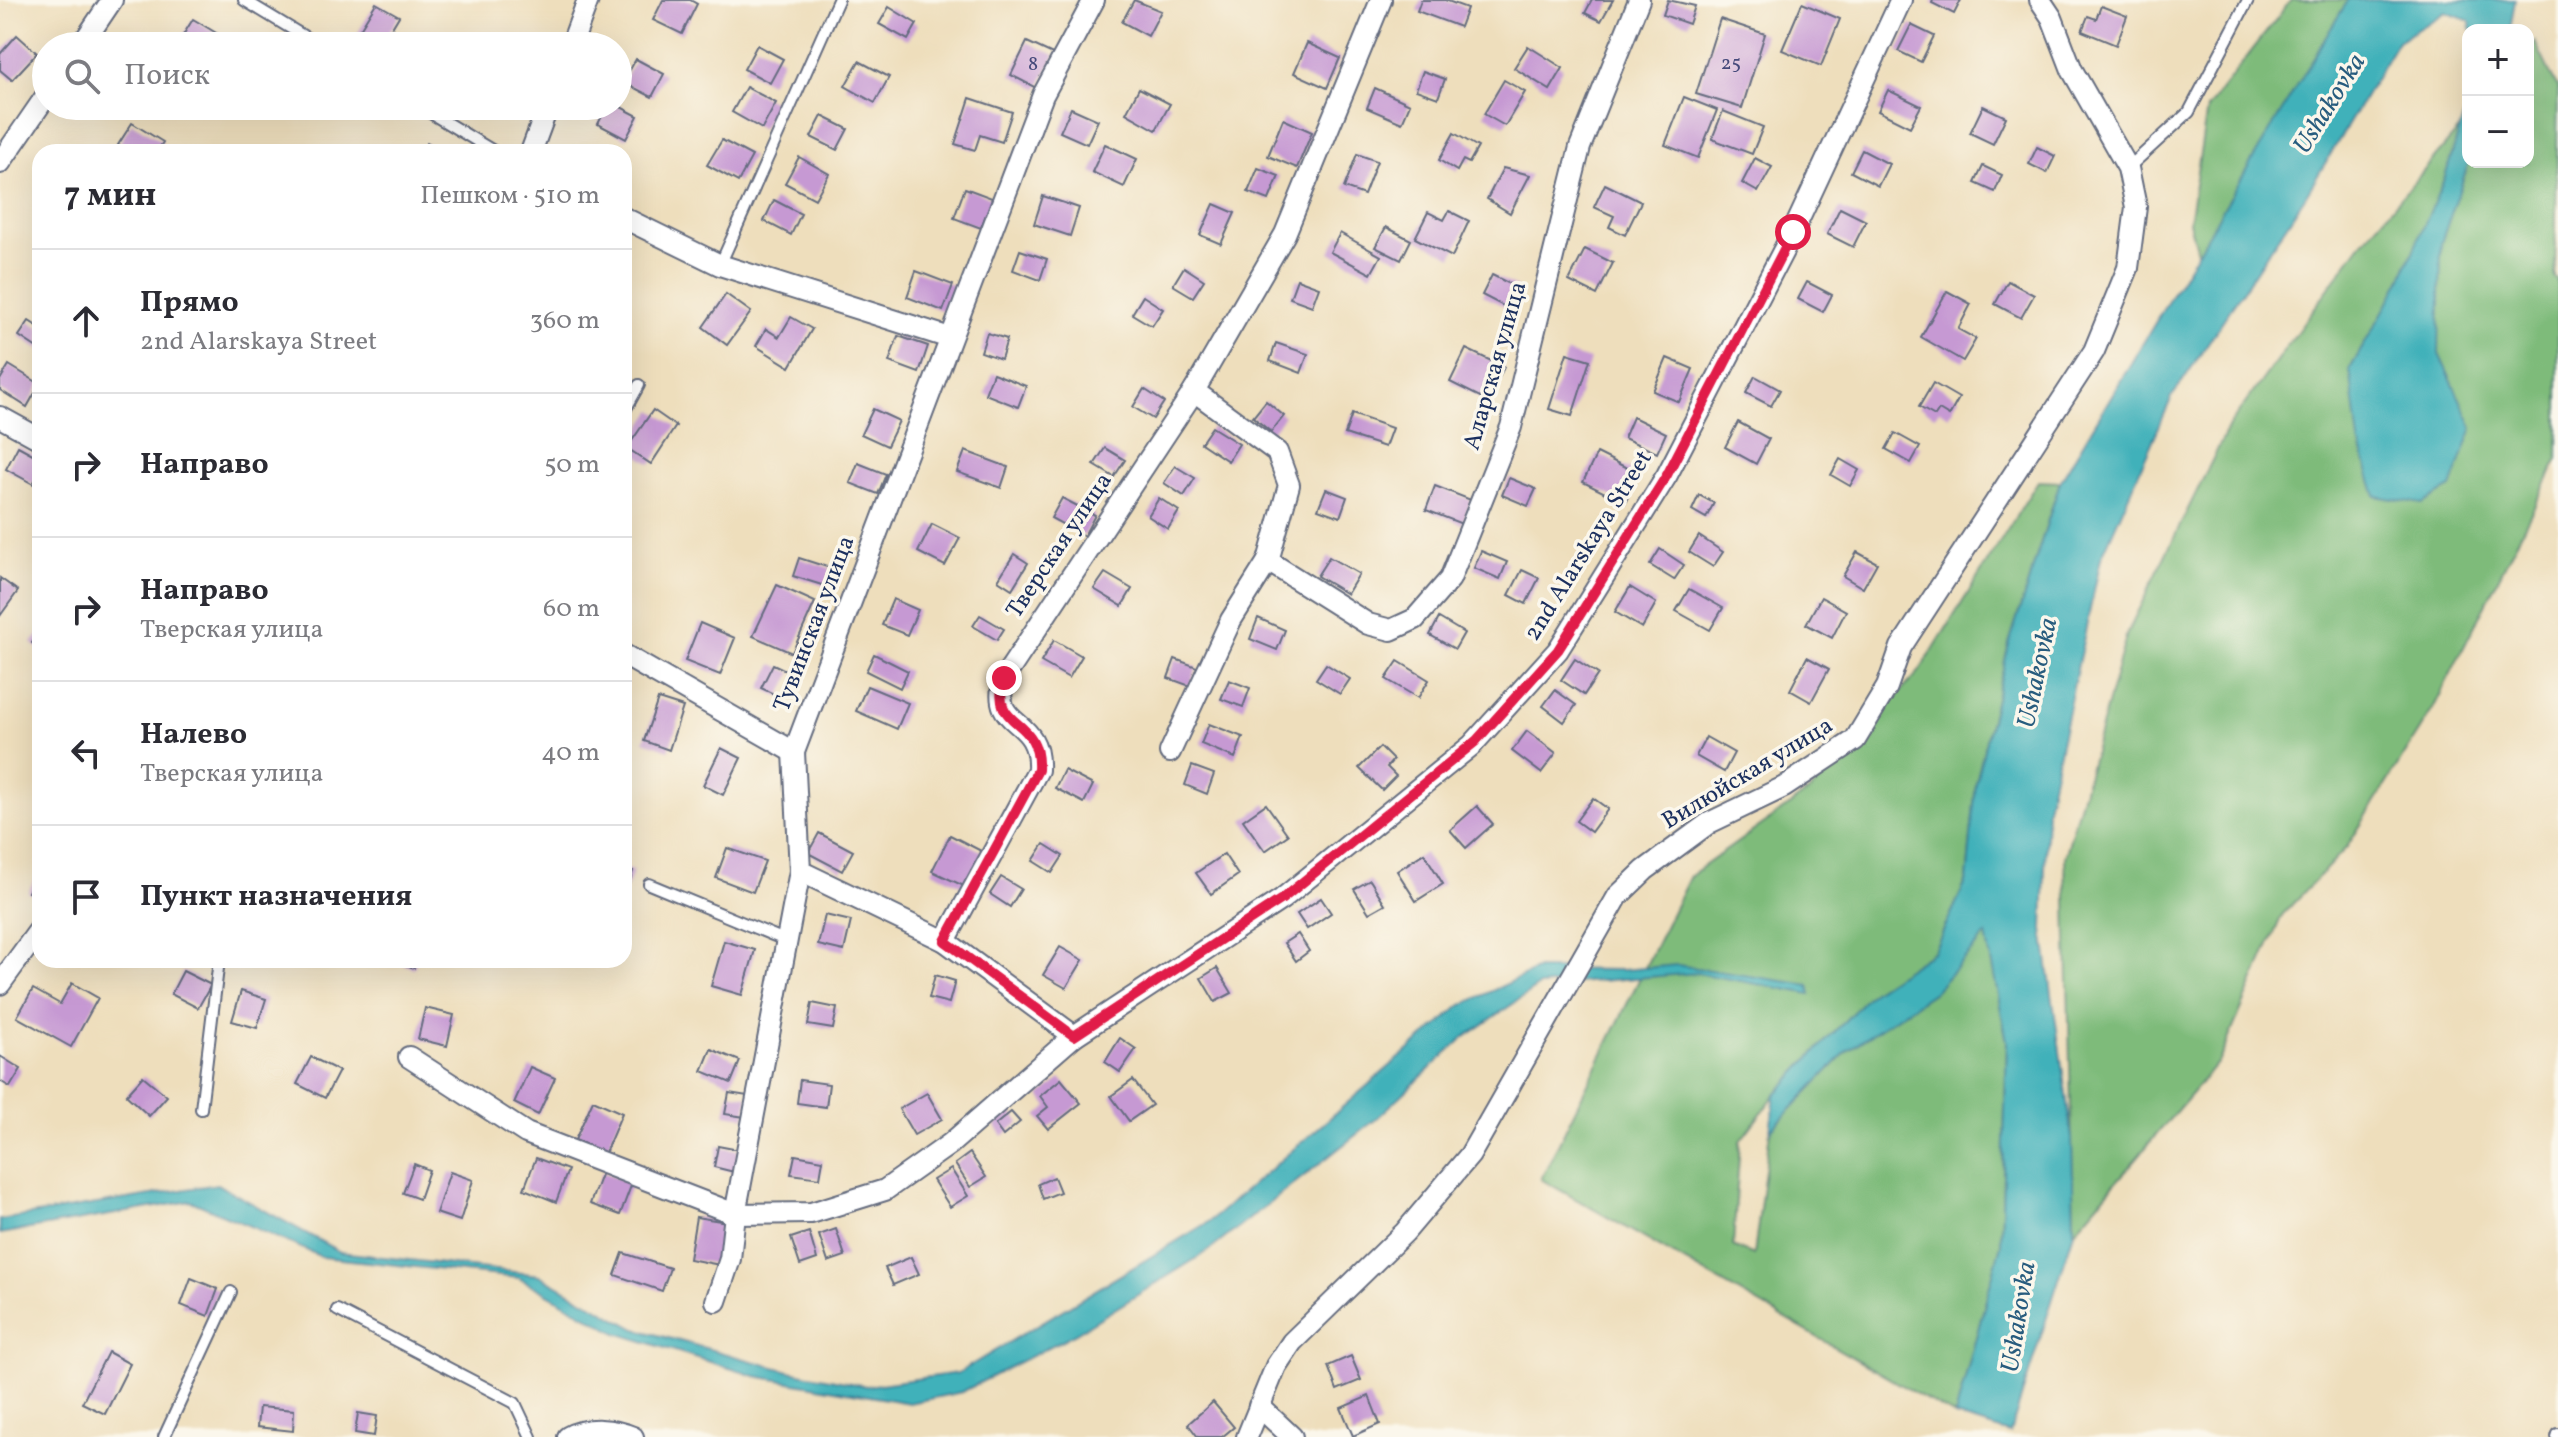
<!DOCTYPE html>
<html lang="ru">
<head>
<meta charset="utf-8">
<style>
	body { margin:0; font-family:Vollkorn,serif; background:#f7f7f7; color:#2b2b33 }
	.controls { position:absolute; right:24px; top:24px; display:grid; overflow:hidden; border-radius:16px; box-shadow:0 8px 32px #0002 }
	.controls button { width:72px; height:72px; display:grid; place-items:center; padding:0; border:0; border-bottom:2px solid #e1e1e2; background:#fff; color:#2b2b33; font:40px sans-serif }
	.stop { position:absolute; width:24px; height:24px; margin:-18px; border:6px solid #e11d48; border-radius:50%; background:#fff }
	.stop.end { background:#e11d48; border-color:#fff; box-shadow:0 2px 8px #0008 }
	.list { margin:0; padding:0; list-style:none }
	h2 { display:flex; justify-content:space-between; align-items:center; height:104px; margin:0; padding:0 32px; font-size:34px }
	h2 small { font-size:26px; font-weight:400; color:#7c7c81 }
	.list li { display:grid; grid-template-columns:52px 1fr auto; gap:24px; align-items:center; box-sizing:border-box; height:144px; padding:0 32px; border-top:2px solid #e1e1e2 }
	.list b { display:block; font-size:30px; white-space:nowrap }
	.list p { margin:0; font-size:26px; white-space:nowrap; color:#7c7c81 }
	.list em { font-size:26px; font-style:normal; color:#7c7c81 }
	.icon { flex:none; width:44px; height:44px; fill:none; stroke:currentColor; stroke-width:2; stroke-linecap:round; stroke-linejoin:round }
	.map { position:relative; flex:none; width:2558px; height:1437px; overflow:hidden }
	.search { position:absolute; background:#fff; box-shadow:0 8px 32px #0002; left:32px; top:32px; width:600px; height:88px; display:flex; align-items:center; gap:20px; box-sizing:border-box; padding:0 28px; border-radius:44px; color:#7c7c81; font-size:30px }
	.panel { position:absolute; background:#fff; box-shadow:0 8px 32px #0002; left:32px; top:144px; width:600px; height:824px; border-radius:24px }
	.map>svg:first-child { display:block }
</style>
</head>
<body>
<div class="map">
<svg width="2558" height="1437" viewBox="0 0 2558 1437">
	<rect width="100%" height="100%" fill="#fbf7ec"/>
	<filter id="ink" filterUnits="userSpaceOnUse"><feTurbulence type="fractalNoise" baseFrequency=".0125" numOctaves="2"/><feDisplacementMap in="SourceGraphic" scale="16" xChannelSelector="R" yChannelSelector="G"/><feConvolveMatrix kernelMatrix="1 2 1 2 8 2 1 2 1" color-interpolation-filters="sRGB"/></filter>
	<filter id="wash" filterUnits="userSpaceOnUse"><feTurbulence type="fractalNoise" baseFrequency=".006" numOctaves="4" result="noise"/><feDisplacementMap in="SourceGraphic" scale="32" xChannelSelector="R" yChannelSelector="G"/><feGaussianBlur stdDeviation="1.8" result="paint"/><feColorMatrix in="noise" values="0 0 0 0 0 0 0 0 0 0 0 0 0 0 0 0 0 1.4 0 .05"/><feComposite in="paint" operator="in"/></filter>
	<g filter="url(#wash)">
		<rect width="100%" height="100%" fill="#eedebc"/>
		<g fill="#7ebb7a" stroke="#4c756c" stroke-width="2">
			<polygon points="2291,0 2348,0 2198,255 2189,222 2207,109"/>
			<polygon points="2535,42 2558,89 2555,278 2558,280 2558,459 2433,709 2347,847 2282,915 2219,1061 2074,1232 2065,857 2127,633 2229,426 2360,245 2468,119 2468,162 2528,162 2528,50"/>
			<polygon points="2038,481 2060,482 2009,644 1976,783 1967,880 1934,951 1873,991 1775,1095 1740,1141 1733,1246 1754,1255 1770,1131 1848,1050 1934,992 1986,934 2007,1041 2001,1244 1955,1416 1541,1179 1690,876 1811,790 1919,672"/>
		</g>
		<g fill="#41b1ba" stroke="#2e708c" stroke-width="2">
			<polygon points="2348,0 2515,0 2510,30 2471,30 2470,21 2446,12 2398,41 2305,197 2172,397 2101,558 2047,808 2043,929 2072,1138 2074,1232 2010,1433 1955,1416 2001,1244 2007,1041 1986,935 1934,992 1848,1050 1770,1131 1775,1095 1873,991 1934,951 1967,880 1976,783 2009,644 2060,482"/>
			<polygon points="2468,102 2469,162 2441,243 2439,354 2473,427 2451,488 2422,504 2376,496 2359,442 2350,369 2400,282 2445,177"/>
			<polygon points="1677,965 1809,985 1811,994 1697,973 1539,986 1462,1039 1375,1120 1210,1250 1076,1333 962,1392 909,1403 755,1376 617,1333 519,1278 322,1257 191,1201 0,1234 0,1220 217,1184 340,1252 539,1275 636,1329 789,1371 866,1386 958,1373 1210,1221 1460,1006 1538,969 1622,970"/>
		</g>
		<g id="blocks">
			<g fill="#c699d3">
				<polygon points="663,0 690,0 697,4 682,34 653,20"/>
				<polygon points="1134,0 1161,11 1148,36 1122,22"/>
				<polygon points="1421,0 1445,0 1467,8 1460,27 1417,11"/>
				<polygon points="1592,0 1613,0 1601,21 1585,13"/>
				<polygon points="1668,0 1695,6 1689,24 1663,15"/>
				<polygon points="1933,0 1961,0 1954,14 1932,3"/>
				<polygon points="376,3 399,16 381,46 357,34"/>
				<polygon points="1802,3 1840,19 1821,66 1782,50"/>
				<polygon points="2101,6 2127,16 2116,45 2082,31 2088,16 2096,19"/>
				<polygon points="889,7 917,24 908,40 879,24"/>
				<polygon points="193,19 218,34 211,46 197,46 182,37"/>
				<polygon points="1720,19 1765,34 1742,108 1696,94"/>
				<polygon points="1911,25 1934,36 1921,62 1898,51"/>
				<polygon points="17,35 37,53 12,80 0,70 0,54"/>
				<polygon points="1027,42 1055,55 1038,89 1011,75"/>
				<polygon points="1307,43 1340,58 1327,88 1294,73"/>
				<polygon points="757,45 783,59 770,83 744,69"/>
				<polygon points="1528,46 1563,68 1550,90 1514,68"/>
				<polygon points="636,59 664,74 652,97 623,82"/>
				<polygon points="859,61 889,77 875,103 845,86"/>
				<polygon points="1423,71 1445,79 1438,98 1416,90"/>
				<polygon points="1504,80 1525,92 1505,126 1484,114"/>
				<polygon points="746,87 776,103 762,129 732,112"/>
				<polygon points="1139,88 1170,104 1156,130 1126,113"/>
				<polygon points="1375,88 1410,104 1402,123 1367,108"/>
				<polygon points="1888,90 1921,106 1910,127 1878,111"/>
				<polygon points="1684,97 1717,110 1698,158 1665,145"/>
				<polygon points="970,98 1012,112 1002,142 980,135 975,150 955,144"/>
				<polygon points="607,106 619,106 638,116 626,139 598,124"/>
				<polygon points="1983,106 2006,117 1993,144 1970,133"/>
				<polygon points="1071,108 1098,120 1087,144 1060,132"/>
				<polygon points="1723,111 1763,127 1752,154 1712,139"/>
				<polygon points="822,116 848,129 837,150 811,137"/>
				<polygon points="1283,119 1312,132 1297,168 1268,156"/>
				<polygon points="132,123 163,142 157,152 129,152 118,145"/>
				<polygon points="1454,133 1478,147 1469,163 1463,160 1457,171 1439,160"/>
				<polygon points="722,140 752,156 738,182 707,165"/>
				<polygon points="427,143 443,152 422,152"/>
				<polygon points="1105,144 1137,159 1124,187 1092,172"/>
				<polygon points="2037,147 2055,156 2047,173 2029,164"/>
				<polygon points="1862,150 1889,164 1878,186 1851,172"/>
				<polygon points="1357,154 1377,161 1364,195 1344,188"/>
				<polygon points="799,157 829,174 815,199 785,183"/>
				<polygon points="1755,158 1772,167 1758,192 1742,183"/>
				<polygon points="1983,166 2002,175 1995,192 1975,183"/>
				<polygon points="1258,168 1279,176 1269,200 1248,192"/>
				<polygon points="1503,168 1530,175 1510,213 1487,199"/>
				<polygon points="1605,184 1641,202 1625,235 1609,227 1614,216 1594,207"/>
				<polygon points="965,188 992,198 981,228 954,218"/>
				<polygon points="1043,196 1079,208 1070,236 1034,224"/>
				<polygon points="774,200 801,214 791,235 764,221"/>
				<polygon points="1214,204 1235,213 1221,244 1200,235"/>
				<polygon points="1840,208 1866,221 1853,247 1827,234"/>
				<polygon points="1449,211 1469,221 1452,257 1415,238 1428,212 1444,220"/>
				<polygon points="1386,227 1411,240 1401,260 1375,247"/>
				<polygon points="1340,233 1381,256 1371,274 1330,252"/>
				<polygon points="1585,249 1613,263 1597,295 1569,281"/>
				<polygon points="1020,250 1047,259 1040,280 1013,270"/>
				<polygon points="1184,267 1204,280 1193,297 1173,285"/>
				<polygon points="916,271 953,285 943,311 907,297"/>
				<polygon points="1492,275 1518,288 1507,308 1482,295"/>
				<polygon points="1297,279 1319,287 1312,306 1290,298"/>
				<polygon points="2008,281 2034,295 2021,318 1995,304"/>
				<polygon points="1807,282 1832,295 1823,312 1798,299"/>
				<polygon points="1947,291 1971,304 1958,329 1976,339 1963,361 1921,337"/>
				<polygon points="726,294 751,312 727,345 703,327"/>
				<polygon points="1143,296 1163,309 1152,326 1132,314"/>
				<polygon points="791,317 812,329 790,367 756,346 766,329 779,337"/>
				<polygon points="29,321 40,328 40,350 19,336"/>
				<polygon points="987,333 1007,339 1001,359 981,352"/>
				<polygon points="898,336 928,346 919,373 889,362"/>
				<polygon points="1276,343 1308,354 1301,373 1270,361"/>
				<polygon points="1466,349 1504,367 1488,401 1450,382"/>
				<polygon points="1567,353 1590,360 1572,416 1549,409"/>
				<polygon points="1667,358 1693,369 1679,402 1653,391"/>
				<polygon points="9,365 40,384 27,407 0,390 0,380"/>
				<polygon points="993,373 1026,386 1018,407 985,394"/>
				<polygon points="1755,376 1780,390 1771,406 1746,393"/>
				<polygon points="1933,383 1959,398 1949,416 1939,410 1935,416 1919,407"/>
				<polygon points="1144,389 1164,402 1153,419 1133,407"/>
				<polygon points="1266,401 1284,416 1271,432 1253,417"/>
				<polygon points="873,409 899,421 887,446 861,434"/>
				<polygon points="653,410 676,426 651,464 627,448"/>
				<polygon points="1352,414 1392,428 1385,447 1345,434"/>
				<polygon points="1633,417 1666,433 1657,453 1624,438"/>
				<polygon points="1738,422 1769,439 1756,464 1725,447"/>
				<polygon points="1212,427 1239,444 1228,461 1201,443"/>
				<polygon points="1895,433 1920,447 1911,463 1886,449"/>
				<polygon points="18,446 40,458 40,471 33,484 6,469"/>
				<polygon points="1105,448 1125,460 1114,477 1094,465"/>
				<polygon points="965,451 1008,467 1001,488 957,472"/>
				<polygon points="1597,453 1639,474 1625,503 1583,482"/>
				<polygon points="1840,459 1859,470 1850,486 1831,475"/>
				<polygon points="858,463 886,474 878,494 850,483"/>
				<polygon points="1175,466 1195,478 1184,496 1164,483"/>
				<polygon points="1509,478 1536,489 1528,506 1502,495"/>
				<polygon points="1435,486 1471,500 1462,524 1426,510"/>
				<polygon points="1326,489 1347,497 1340,517 1318,509"/>
				<polygon points="1699,495 1714,503 1706,518 1692,510"/>
				<polygon points="1062,498 1095,515 1084,536 1051,518"/>
				<polygon points="1159,498 1179,511 1168,529 1148,516"/>
				<polygon points="932,524 960,538 945,566 918,552"/>
				<polygon points="1699,536 1723,552 1713,567 1689,552"/>
				<polygon points="1660,549 1684,565 1674,580 1650,565"/>
				<polygon points="1481,551 1507,562 1500,579 1474,568"/>
				<polygon points="1857,552 1877,563 1863,588 1843,576"/>
				<polygon points="1014,554 1028,563 1012,589 998,580"/>
				<polygon points="1329,557 1359,574 1347,594 1317,576"/>
				<polygon points="799,558 830,568 825,586 793,576"/>
				<polygon points="1522,570 1539,578 1526,604 1509,595"/>
				<polygon points="1105,573 1132,589 1122,606 1094,589"/>
				<polygon points="0,578 18,591 0,616"/>
				<polygon points="777,585 815,602 792,653 753,636"/>
				<polygon points="1630,587 1656,603 1642,628 1615,612"/>
				<polygon points="1689,589 1723,608 1710,630 1676,611"/>
				<polygon points="1821,597 1846,611 1832,638 1806,624"/>
				<polygon points="893,599 918,610 907,635 882,625"/>
				<polygon points="980,615 1004,629 997,640 973,626"/>
				<polygon points="1258,618 1285,630 1277,650 1250,639"/>
				<polygon points="1439,618 1464,633 1455,649 1430,635"/>
				<polygon points="700,623 735,638 720,675 685,661"/>
				<polygon points="40,633 40,650 32,643"/>
				<polygon points="1054,640 1082,656 1069,678 1041,662"/>
				<polygon points="874,654 908,671 900,688 866,671"/>
				<polygon points="1807,657 1829,669 1811,702 1790,690"/>
				<polygon points="1175,659 1197,667 1190,686 1168,678"/>
				<polygon points="1575,659 1598,674 1584,695 1561,680"/>
				<polygon points="1398,661 1429,680 1418,698 1386,679"/>
				<polygon points="773,664 792,673 780,697 761,688"/>
				<polygon points="1326,664 1350,679 1340,694 1316,679"/>
				<polygon points="1229,680 1250,688 1243,707 1221,699"/>
				<polygon points="867,686 908,703 897,729 856,711"/>
				<polygon points="1555,690 1576,705 1564,722 1543,706"/>
				<polygon points="658,699 683,707 669,750 644,741"/>
				<polygon points="1209,724 1243,737 1235,758 1201,744"/>
				<polygon points="1527,731 1556,753 1541,773 1512,751"/>
				<polygon points="1706,737 1734,753 1724,772 1696,756"/>
				<polygon points="1380,747 1393,760 1387,767 1396,776 1382,790 1359,768"/>
				<polygon points="721,748 741,758 723,795 703,785"/>
				<polygon points="1192,766 1214,774 1207,794 1185,785"/>
				<polygon points="1064,770 1093,785 1084,803 1055,788"/>
				<polygon points="1593,798 1608,809 1591,832 1576,821"/>
				<polygon points="1266,804 1288,835 1265,851 1243,820"/>
				<polygon points="1477,806 1493,824 1466,848 1450,830"/>
				<polygon points="819,833 853,851 842,871 808,853"/>
				<polygon points="950,835 987,854 970,889 932,871"/>
				<polygon points="1044,844 1063,856 1052,873 1033,861"/>
				<polygon points="727,848 765,861 753,892 716,878"/>
				<polygon points="1424,853 1443,884 1416,901 1397,871"/>
				<polygon points="1224,854 1238,875 1211,894 1196,873"/>
				<polygon points="624,868 633,871 628,886 624,885"/>
				<polygon points="1001,877 1021,889 1010,907 990,894"/>
				<polygon points="35,878 40,881 40,899 28,892"/>
				<polygon points="1370,880 1385,904 1369,913 1354,889"/>
				<polygon points="1321,898 1331,913 1307,929 1297,914"/>
				<polygon points="825,915 851,921 844,951 818,945"/>
				<polygon points="1298,934 1309,951 1296,961 1284,943"/>
				<polygon points="724,941 755,950 742,995 711,986"/>
				<polygon points="1060,947 1083,960 1066,988 1043,975"/>
				<polygon points="391,960 417,960 414,968"/>
				<polygon points="1217,968 1232,993 1215,1002 1201,978"/>
				<polygon points="183,971 211,985 198,1008 171,994"/>
				<polygon points="935,975 955,981 949,1003 929,998"/>
				<polygon points="72,983 98,998 71,1047 17,1017 33,989 60,1004"/>
				<polygon points="241,991 266,999 257,1028 232,1021"/>
				<polygon points="812,1003 837,1008 833,1029 808,1025"/>
				<polygon points="425,1008 454,1015 447,1046 418,1039"/>
				<polygon points="1120,1038 1136,1049 1120,1072 1105,1062"/>
				<polygon points="711,1049 740,1061 731,1083 702,1071"/>
				<polygon points="0,1056 21,1069 10,1087 0,1081"/>
				<polygon points="311,1057 339,1071 325,1098 297,1084"/>
				<polygon points="530,1067 555,1078 538,1115 514,1103"/>
				<polygon points="143,1076 167,1096 149,1116 126,1095"/>
				<polygon points="1061,1079 1081,1103 1048,1129 1037,1116 1048,1107 1040,1096"/>
				<polygon points="800,1080 829,1084 826,1107 797,1103"/>
				<polygon points="1133,1080 1152,1105 1129,1121 1111,1096"/>
				<polygon points="729,1093 748,1096 745,1117 725,1114"/>
				<polygon points="927,1093 942,1119 914,1135 899,1109"/>
				<polygon points="593,1100 622,1113 605,1153 575,1140"/>
				<polygon points="1011,1112 1020,1122 1003,1136 995,1125"/>
				<polygon points="718,1146 739,1150 734,1172 714,1167"/>
				<polygon points="970,1153 986,1177 970,1187 955,1164"/>
				<polygon points="795,1155 823,1160 820,1178 791,1174"/>
				<polygon points="536,1158 568,1170 556,1202 524,1189"/>
				<polygon points="414,1164 429,1170 419,1199 403,1193"/>
				<polygon points="951,1169 968,1196 950,1207 933,1180"/>
				<polygon points="450,1172 473,1180 460,1221 436,1213"/>
				<polygon points="602,1172 632,1183 620,1215 590,1204"/>
				<polygon points="1054,1177 1060,1192 1043,1199 1038,1184"/>
				<polygon points="696,1217 727,1222 720,1265 689,1259"/>
				<polygon points="836,1229 845,1256 828,1262 819,1235"/>
				<polygon points="809,1232 817,1259 800,1265 791,1238"/>
				<polygon points="623,1253 670,1268 662,1291 615,1275"/>
				<polygon points="911,1257 919,1274 893,1285 885,1268"/>
				<polygon points="191,1278 218,1289 208,1316 181,1305"/>
				<polygon points="108,1352 130,1364 105,1414 82,1403"/>
				<polygon points="1351,1356 1361,1380 1337,1390 1328,1366"/>
				<polygon points="1369,1396 1380,1424 1353,1436 1341,1408"/>
				<polygon points="1213,1402 1234,1427 1222,1437 1198,1437 1188,1424"/>
				<polygon points="259,1407 294,1410 293,1431 257,1427"/>
				<polygon points="358,1413 377,1416 374,1436 355,1433"/>
			</g>
		</g>
	</g>
	<g filter="url(#ink)">
		<use href="#blocks" fill-opacity="0" stroke="#656c7f" stroke-width="2"/>
		<g fill="none" stroke-linecap="round" stroke-linejoin="round">
			<defs>
				<g id="lane">
					<polyline points="244,0 320,46"/>
					<polyline points="419,106 495,152"/>
					<polyline points="2128,168 2189,112 2248,0"/>
					<polyline points="720,265 838,0"/>
					<polyline points="624,412 639,385"/>
					<polyline points="649,884 787,941"/>
					<polyline points="201,1109 219,960"/>
					<polyline points="337,1310 515,1403 531,1437"/>
					<polyline points="164,1437 231,1292"/>
					<polyline points="2557,1437 2558,1434"/>
				</g>
				<g id="street">
					<polyline points="81,46 112,0"/>
					<polyline points="571,46 588,0"/>
					<polyline points="531,152 548,106"/>
					<polyline points="0,163 46,96"/>
					<polyline points="624,218 720,265 950,338"/>
					<polyline points="0,417 40,439"/>
					<polyline points="1268,561 1368,624 1391,630 1415,619 1450,579 1511,427 1580,147 1639,0"/>
					<polyline points="624,655 794,752"/>
					<polyline points="1170,752 1231,620 1268,561 1289,485 1277,452 1194,391"/>
					<polyline points="800,871 945,941 1074,1036"/>
					<path d="M 945,941 L 1038,770 C 1041,713 989,732 1004,678 L 1194,391 L 1285,234 L 1381,0"/>
					<polyline points="0,984 40,929"/>
					<polyline points="409,1057 526,1133 735,1214 811,1213 885,1190 950,1144 1074,1036 1282,899 1472,745 1558,650 1667,475 1793,232 1901,0"/>
					<polyline points="716,1301 730,1259 735,1214 800,871 794,752 1043,95 1094,0"/>
					<polyline points="1259,1406 1292,1437"/>
					<path d="M 568,1437 C 587,1426 614,1429 633,1437"/>
					<polyline points="1247,1437 1276,1366 1292,1342 1405,1232 1470,1155 1618,896 1645,870 1709,823 1784,787 1855,740 1887,687 1901,647 2094,351 2128,268 2136,207 2128,168 2072,70 2052,18 2040,0"/>
				</g>
			</defs>
			<use href="#lane" stroke="#656c7f" stroke-width="14"/>
			<use href="#street" stroke="#656c7f" stroke-width="24"/>
			<use href="#lane" stroke="#fff" stroke-width="10"/>
			<use href="#street" stroke="#fff" stroke-width="20"/>
		</g>
	</g>
	<g fill="none" stroke-linecap="round" stroke-linejoin="round" filter="url(#ink)">
		<path stroke="#e11d48" stroke-width="10" d="M 1004,678 C 989,732 1041,713 1038,770 L 945,941 L 1074,1036 L 1282,899 L 1476,741 L 1558,650 L 1667,475 L 1793,232"/>
	</g>
	<g text-anchor="middle" dominant-baseline="central" stroke-width="7" stroke-linejoin="round" paint-order="stroke">
		<g font-size="20" fill="#464a7b">
			<text x="1731" y="64">25</text>
			<text x="1033" y="65">8</text>
		</g>
		<g font-size="24" fill="#1b2f5e" stroke="#fbf7ec">
			<text transform="translate(1496 366) rotate(-74)">Аларская улица</text>
			<text transform="translate(1060 546) rotate(-56)">Тверская улица</text>
			<text transform="translate(1589 546) rotate(-58)">2nd Alarskaya Street</text>
			<text transform="translate(815 624) rotate(-69)">Тувинская улица</text>
			<text transform="translate(1748 774) rotate(-31)">Вилюйская улица</text>
		</g>
		<g font-size="26" font-style="italic" fill="#285c7e" stroke="#fbf7ec">
			<text transform="translate(2330 104) rotate(-58)">Ushakovka</text>
			<text transform="translate(2038 673) rotate(-78)">Ushakovka</text>
			<text transform="translate(2019 1317) rotate(-81)">Ushakovka</text>
		</g>
	</g>
</svg>
<div class="controls">
<button>+</button>
<button>−</button>
</div>
<div class="stop" style="left:1793px;top:232px"></div>
<div class="stop end" style="left:1004px;top:678px"></div>
<div class="search"><svg class="icon" aria-label="search" viewBox="0 0 24 24"><circle cx="10" cy="10" r="6"/><path d="M15 15l6 6"/></svg>Поиск</div>
<section class="panel">
<h2>7 мин<small>Пешком · 510 m</small></h2>
<ul class="list">
<li><svg class="icon" aria-label="ahead" viewBox="0 0 24 24"><path d="M12 20V5M6 11l6-6 6 6"/></svg><div><b>Прямо</b><p>2nd Alarskaya Street</p></div><em>360 m</em></li>
<li><svg class="icon" aria-label="right" viewBox="0 0 24 24"><path d="M7 20v-9h11M14 6l5 5-5 5"/></svg><div><b>Направо</b></div><em>50 m</em></li>
<li><svg class="icon" aria-label="right" viewBox="0 0 24 24"><path d="M7 20v-9h11M14 6l5 5-5 5"/></svg><div><b>Направо</b><p>Тверская улица</p></div><em>60 m</em></li>
<li><svg class="icon" aria-label="left" viewBox="0 0 24 24"><path d="M17 20v-9H6M10 6l-5 5 5 5"/></svg><div><b>Налево</b><p>Тверская улица</p></div><em>40 m</em></li>
<li><svg class="icon" aria-label="arrive" viewBox="0 0 24 24"><path d="M6 21V4h12l-3 4 3 4H6"/></svg><div><b>Пункт назначения</b></div></li>
</ul>
</section>
</div>
</body>
</html>
